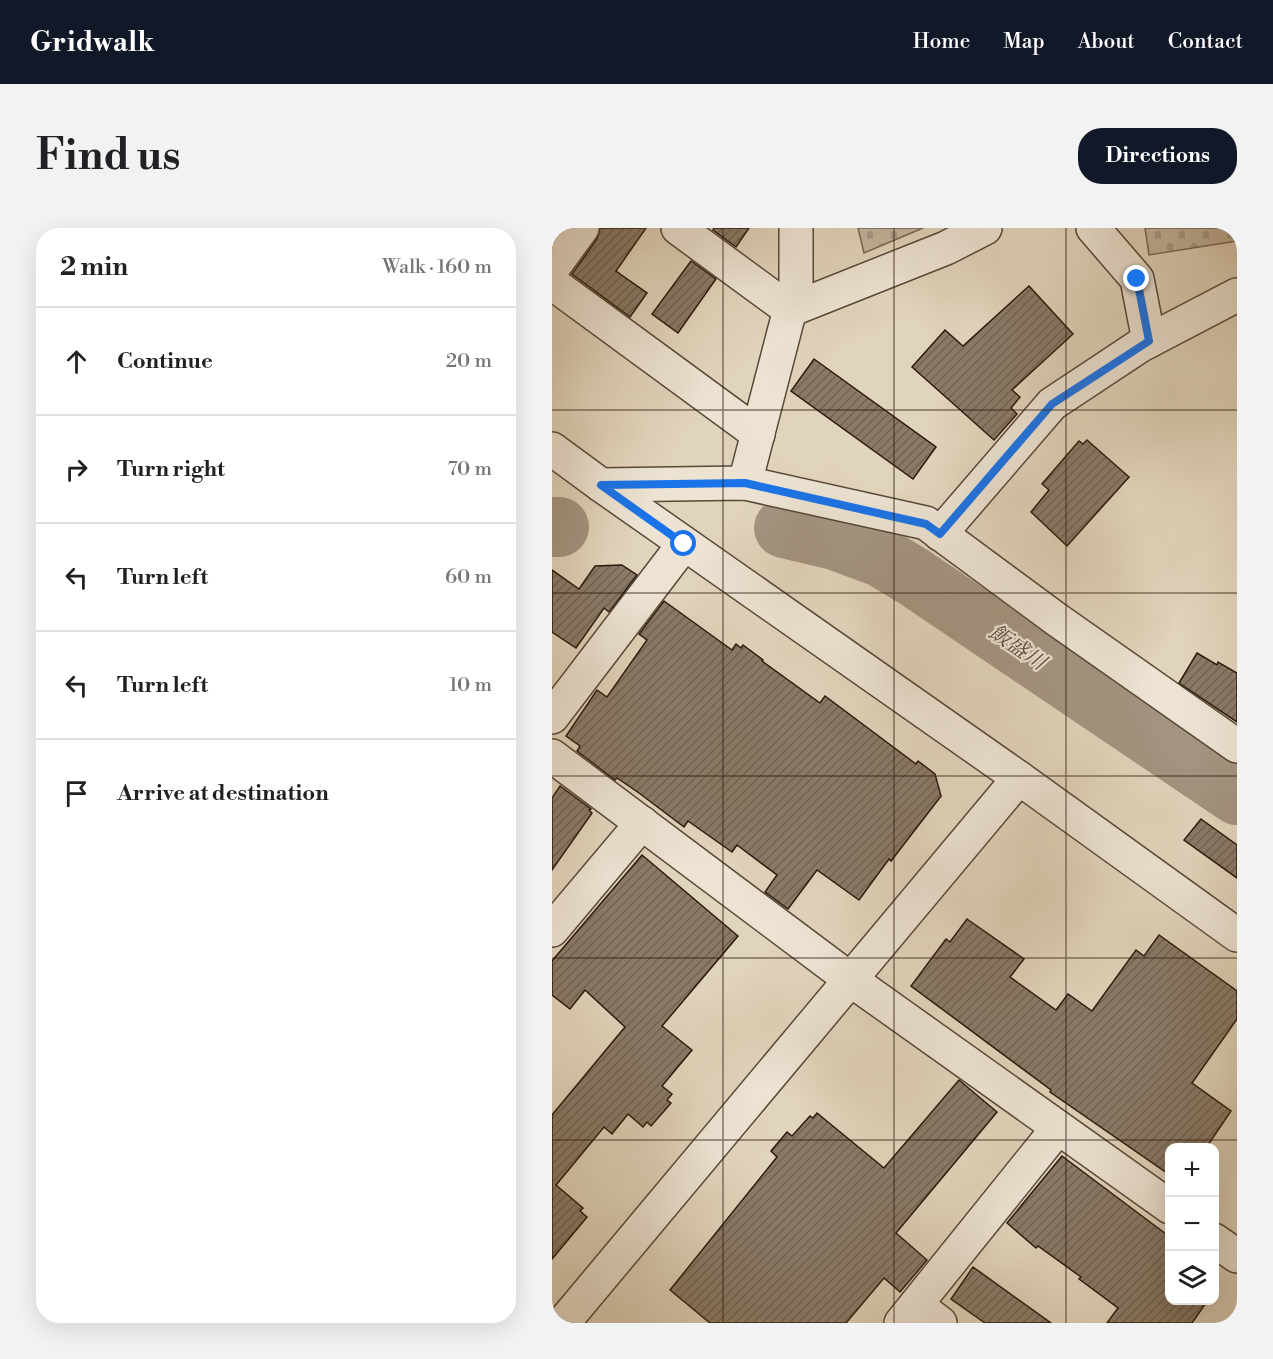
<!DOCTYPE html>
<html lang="en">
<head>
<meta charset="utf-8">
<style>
	body { margin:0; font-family:"Libre Bodoni","Noto Serif JP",serif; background:#f2f2f2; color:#202124 }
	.controls { position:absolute; right:18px; bottom:18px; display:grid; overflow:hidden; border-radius:12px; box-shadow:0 6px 24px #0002 }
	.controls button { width:54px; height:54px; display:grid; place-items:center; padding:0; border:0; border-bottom:2px solid #e0e0e0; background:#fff; color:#202124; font:30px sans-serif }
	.stop { position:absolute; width:18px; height:18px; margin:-14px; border:4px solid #1a73e8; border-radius:50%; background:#fff }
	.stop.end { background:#1a73e8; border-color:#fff; box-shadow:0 2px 6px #0008 }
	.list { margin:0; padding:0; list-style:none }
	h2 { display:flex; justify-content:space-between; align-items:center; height:78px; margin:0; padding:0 24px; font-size:26px }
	h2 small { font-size:20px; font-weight:400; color:#757577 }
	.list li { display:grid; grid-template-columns:39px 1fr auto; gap:18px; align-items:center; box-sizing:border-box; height:108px; padding:0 24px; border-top:2px solid #e0e0e0 }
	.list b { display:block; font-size:22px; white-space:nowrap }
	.list em { font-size:20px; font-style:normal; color:#757577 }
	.icon { flex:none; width:33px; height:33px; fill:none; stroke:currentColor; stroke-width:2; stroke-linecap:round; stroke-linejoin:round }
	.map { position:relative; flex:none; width:685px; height:1095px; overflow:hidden; border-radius:24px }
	header { display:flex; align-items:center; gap:36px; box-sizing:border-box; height:84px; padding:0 30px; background:#111827; color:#fff }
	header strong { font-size:28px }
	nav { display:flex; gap:33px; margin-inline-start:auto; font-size:21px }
	.intro { display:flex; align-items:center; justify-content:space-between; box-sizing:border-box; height:144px; padding:0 36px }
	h1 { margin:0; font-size:42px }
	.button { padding:15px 27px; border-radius:24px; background:#111827; color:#fff; font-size:21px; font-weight:700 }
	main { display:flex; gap:36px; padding:0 36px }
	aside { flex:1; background:#fff; border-radius:24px; box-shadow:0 6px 24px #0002 }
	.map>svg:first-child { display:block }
</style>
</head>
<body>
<header>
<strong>Gridwalk</strong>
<nav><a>Home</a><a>Map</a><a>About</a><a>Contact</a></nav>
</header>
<div class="intro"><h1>Find us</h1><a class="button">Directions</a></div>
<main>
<aside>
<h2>2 min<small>Walk · 160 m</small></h2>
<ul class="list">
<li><svg class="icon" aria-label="ahead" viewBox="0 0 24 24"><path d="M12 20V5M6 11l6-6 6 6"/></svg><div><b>Continue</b></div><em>20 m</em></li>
<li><svg class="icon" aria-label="right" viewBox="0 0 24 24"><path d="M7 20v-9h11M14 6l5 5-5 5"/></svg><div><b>Turn right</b></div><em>70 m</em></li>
<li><svg class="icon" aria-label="left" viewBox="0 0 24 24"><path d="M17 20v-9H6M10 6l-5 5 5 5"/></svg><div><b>Turn left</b></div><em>60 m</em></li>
<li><svg class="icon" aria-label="left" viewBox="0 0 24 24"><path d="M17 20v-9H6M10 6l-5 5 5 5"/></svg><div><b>Turn left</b></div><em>10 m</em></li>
<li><svg class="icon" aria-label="arrive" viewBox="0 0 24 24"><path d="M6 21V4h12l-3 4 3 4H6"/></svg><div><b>Arrive at destination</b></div></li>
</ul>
</aside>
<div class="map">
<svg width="685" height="1095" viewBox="0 0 685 1095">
	<defs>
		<pattern id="cemetery-stones" width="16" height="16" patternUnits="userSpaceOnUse" patternTransform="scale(1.5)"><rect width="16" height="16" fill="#c2b49e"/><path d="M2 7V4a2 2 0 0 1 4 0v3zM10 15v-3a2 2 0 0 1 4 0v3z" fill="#a79a87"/></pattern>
		<pattern id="building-hatch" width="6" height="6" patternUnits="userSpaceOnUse" patternTransform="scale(1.5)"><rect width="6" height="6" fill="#897a68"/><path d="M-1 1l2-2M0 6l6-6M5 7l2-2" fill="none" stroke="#706354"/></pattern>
	</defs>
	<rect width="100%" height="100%" fill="#e1d4bc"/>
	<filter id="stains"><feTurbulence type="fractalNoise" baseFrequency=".00333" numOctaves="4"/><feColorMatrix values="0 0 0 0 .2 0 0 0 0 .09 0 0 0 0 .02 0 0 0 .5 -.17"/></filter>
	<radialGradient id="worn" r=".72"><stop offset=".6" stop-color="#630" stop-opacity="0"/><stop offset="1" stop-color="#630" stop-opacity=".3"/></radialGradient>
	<g fill="url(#cemetery-stones)" stroke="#766655" stroke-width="1.5">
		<polygon points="306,0 371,0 312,25"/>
		<polygon points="593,0 685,0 685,13 597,27"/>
	</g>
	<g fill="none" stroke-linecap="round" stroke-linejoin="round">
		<g stroke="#a39480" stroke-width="60">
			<polyline points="0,299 7,299"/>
			<polyline points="232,300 283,312 329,329 362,349 685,567"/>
		</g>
	</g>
	<g fill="url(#building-hatch)" stroke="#2a190c" stroke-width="1.5">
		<polygon points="48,0 94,0 64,43 95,65 78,89 20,46 45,11"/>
		<polygon points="162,0 197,0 184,19 161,2"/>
		<polygon points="139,33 164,51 126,105 100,86"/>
		<polygon points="477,58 521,106 460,162 468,169 459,180 465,186 442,212 360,139 393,102 411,118"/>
		<polygon points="262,131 384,219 361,251 239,163"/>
		<polygon points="535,212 577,249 515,318 479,284 497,262 490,256 527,213 531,216"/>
		<polygon points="70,337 85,347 57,384 52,380 24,420 0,404 0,342 27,361 43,338"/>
		<polygon points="112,373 180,422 184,416 189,420 191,417 211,432 210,433 268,475 273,468 364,536 366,533 383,546 389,568 339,633 337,631 307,672 265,642 236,681 213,664 225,647 185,617 180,624 136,593 132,599 87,565 65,550 63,552 25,523 28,518 14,508 45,462 55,469 95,412 87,406"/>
		<polygon points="645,425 665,437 666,434 685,445 685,494 627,455"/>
		<polygon points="8,558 39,581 37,582 40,585 0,642 0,570"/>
		<polygon points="649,591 685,617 685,650 632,612"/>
		<polygon points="90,627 186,708 110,798 140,822 110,858 120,866 115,872 119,875 99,898 95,894 91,899 76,886 60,906 52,899 4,957 31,980 28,983 35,989 0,1031 0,887 73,799 33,762 18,781 0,767 0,733"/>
		<polygon points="415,691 472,731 458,749 504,782 516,766 540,783 584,722 592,728 607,707 685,763 685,791 640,855 679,883 654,920 618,920 618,947 498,864 499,862 359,758 394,711 398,714"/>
		<polygon points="407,852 445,884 344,1005 375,1032 348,1064 332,1050 294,1095 158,1095 118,1062 225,929 219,923 235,904 240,908 258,888 261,890 265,885 332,940"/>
		<polygon points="510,928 618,1009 618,1072 656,1072 640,1095 555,1095 566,1080 527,1051 529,1049 486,1018 484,1020 455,995"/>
		<polygon points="421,1039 499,1095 433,1095 399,1071"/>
	</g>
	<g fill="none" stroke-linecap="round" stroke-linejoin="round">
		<defs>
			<g id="minor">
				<polyline points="126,0 238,82 394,20 433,0"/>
				<polyline points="541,0 585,51 597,113"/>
				<polyline points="0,41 30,0"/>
				<polyline points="0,55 206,206"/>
				<polyline points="0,221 49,257 467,550 685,707"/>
				<polyline points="193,255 244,58 244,0"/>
				<polyline points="49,257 193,255 374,295 504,391 685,518"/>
				<polyline points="388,306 500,176 589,117 685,67"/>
				<polyline points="0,489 132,316"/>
				<polyline points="0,528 299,752 618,979"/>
				<polyline points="0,702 90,595"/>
				<polyline points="662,1012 685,1028"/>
				<polyline points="364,1077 388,1095"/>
				<polyline points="11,1095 467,550"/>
				<polyline points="349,1095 506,900"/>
			</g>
		</defs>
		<use href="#minor" stroke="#584838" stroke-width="36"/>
		<use href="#minor" stroke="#ece3d3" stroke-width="33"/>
	</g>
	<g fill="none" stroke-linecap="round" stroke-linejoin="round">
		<polyline stroke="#1a73e8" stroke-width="8" points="132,316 49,257 193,255 374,296 388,306 500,176 597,113 585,51"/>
	</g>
	<path fill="none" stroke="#2a190c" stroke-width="1.5" stroke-opacity="0.55" d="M 171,0 L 171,1095M 342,0 L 342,1095M 514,0 L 514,1095M 0,182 L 685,182M 0,365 L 685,365M 0,548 L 685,548M 0,730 L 685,730M 0,912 L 685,912"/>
	<g text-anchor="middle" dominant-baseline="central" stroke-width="4.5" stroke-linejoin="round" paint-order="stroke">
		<g font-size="21" font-style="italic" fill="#5a4a3a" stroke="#ece3d3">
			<text transform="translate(465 420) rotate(34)">飯盛川</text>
		</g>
	</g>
	<rect width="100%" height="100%" filter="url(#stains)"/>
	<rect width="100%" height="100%" fill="url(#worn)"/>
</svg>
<div class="controls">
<button>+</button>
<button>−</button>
<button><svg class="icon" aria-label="layers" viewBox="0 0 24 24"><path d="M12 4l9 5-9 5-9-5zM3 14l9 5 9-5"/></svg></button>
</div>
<div class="stop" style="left:132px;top:316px"></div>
<div class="stop end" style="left:585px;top:51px"></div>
</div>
</main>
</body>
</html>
